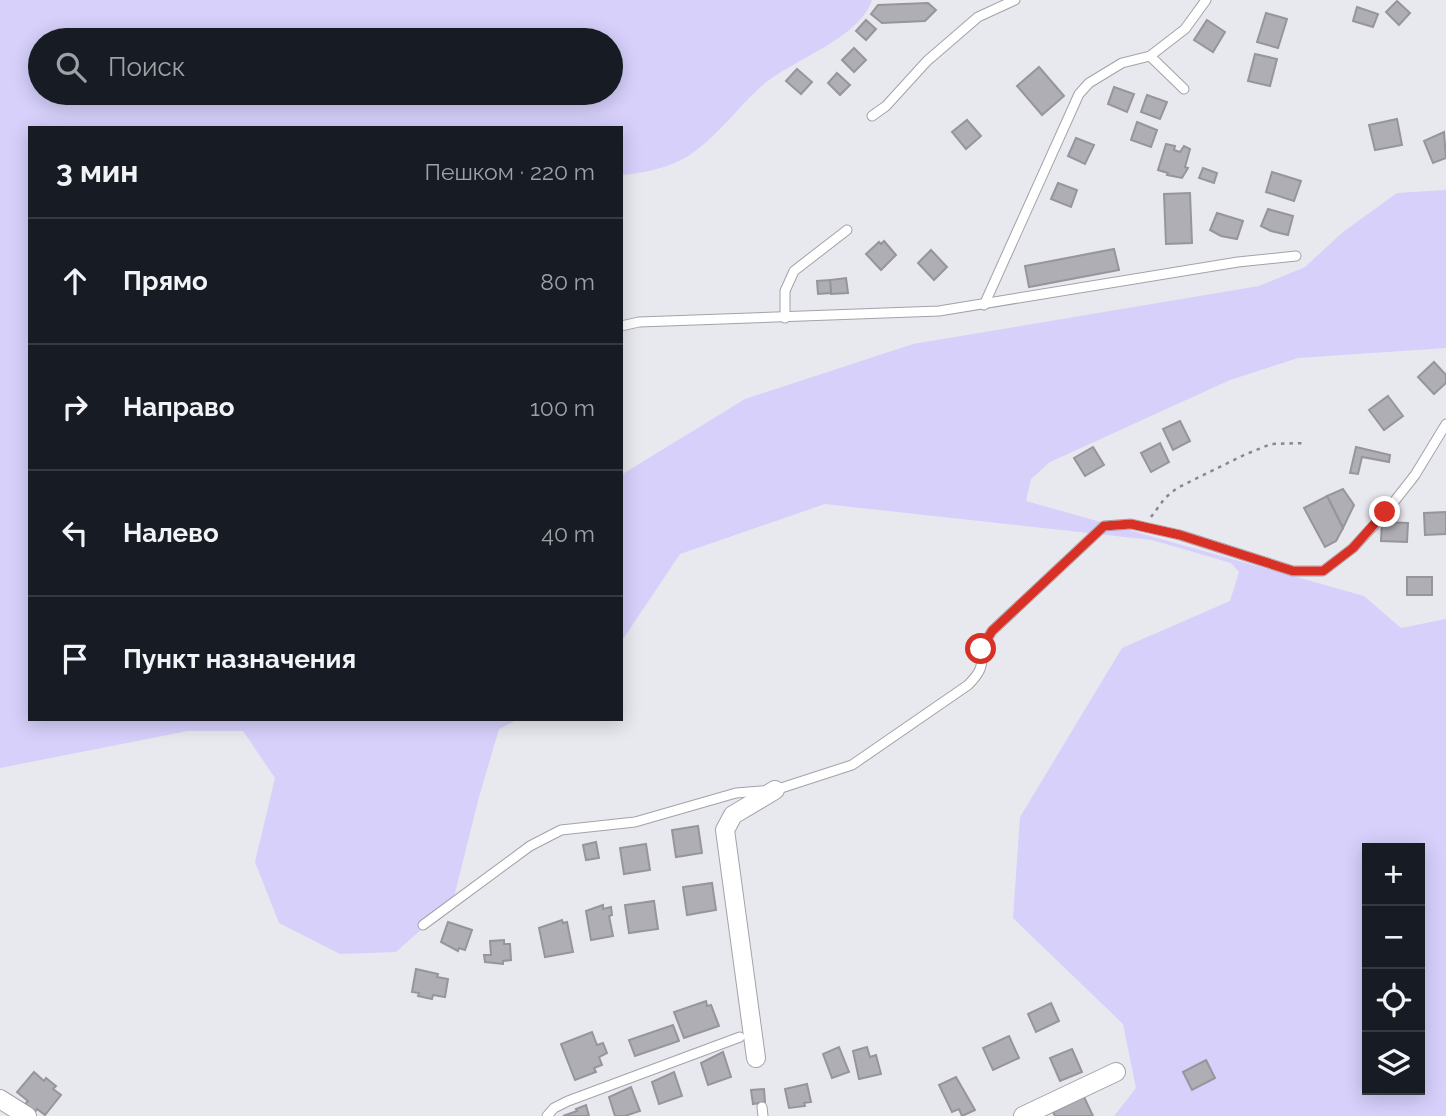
<!DOCTYPE html>
<html lang="ru">
<head>
<meta charset="utf-8">
<style>
	body { margin:0; font-family:Raleway,sans-serif; background:#242831; color:#f1f3f6 }
	.controls { position:absolute; right:21px; bottom:21px; display:grid; overflow:hidden; border-radius:0px; box-shadow:0 4px 18px #0003 }
	.controls button { width:63px; height:63px; display:grid; place-items:center; padding:0; border:0; border-bottom:2px solid #363941; background:#171b24; color:#f1f3f6; font:35px sans-serif }
	.stop { position:absolute; width:21px; height:21px; margin:-16px; border:5px solid #d93025; border-radius:50%; background:#fff }
	.stop.end { background:#d93025; border-color:#fff; box-shadow:0 2px 7px #0008 }
	.list { margin:0; padding:0; list-style:none }
	h2 { display:flex; justify-content:space-between; align-items:center; height:91px; margin:0; padding:0 28px; font-size:30px }
	h2 small { font-size:23px; font-weight:400; color:#9ea1a6 }
	.list li { display:grid; grid-template-columns:46px 1fr auto; gap:21px; align-items:center; box-sizing:border-box; height:126px; padding:0 28px; border-top:2px solid #363941 }
	.list b { display:block; font-size:26px; white-space:nowrap }
	.list em { font-size:23px; font-style:normal; color:#9ea1a6 }
	.icon { flex:none; width:38px; height:38px; fill:none; stroke:currentColor; stroke-width:2; stroke-linecap:round; stroke-linejoin:round }
	.map { position:relative; flex:none; width:1446px; height:1116px; overflow:hidden }
	.search { position:absolute; background:#171b24; box-shadow:0 4px 18px #0003; left:28px; top:28px; width:595px; height:77px; display:flex; align-items:center; gap:18px; box-sizing:border-box; padding:0 24px; border-radius:38px; color:#9ea1a6; font-size:26px }
	.panel { position:absolute; background:#171b24; box-shadow:0 4px 18px #0003; left:28px; top:126px; width:595px; height:595px; border-radius:0px }
	.map>svg:first-child { display:block }
</style>
</head>
<body>
<div class="map">
<svg width="1446" height="1116" viewBox="0 0 1446 1116">
	<rect width="100%" height="100%" fill="#e8e8ef"/>
	<g fill="#d6d0fb" fill-rule="evenodd">
		<path d="M 0,0 L 872,0 C 859,39 793,59 763,85 C 735,109 712,145 679,161 C 660,170 641,173 621,175 L 621,128 L 30,128 L 30,719 L 518,719 L 499,729 L 479,797 L 453,901 L 396,952 L 340,954 L 279,923 L 255,862 L 275,778 L 243,731 L 188,731 L 0,768 ZM 40,40 L 611,40 L 611,93 L 40,93 Z"/>
		<path d="M 1446,190 L 1446,348 L 1298,358 L 1230,380 L 1050,462 L 1031,479 L 1026,501 L 1364,596 L 1401,628 L 1446,619 L 1446,1116 L 1114,1116 L 1136,1088 L 1123,1024 L 1013,918 L 1020,817 L 1122,648 L 1230,601 L 1239,572 L 1231,563 L 1152,540 L 825,504 L 680,554 L 621,642 L 621,475 L 745,399 L 913,344 L 1259,286 L 1305,267 L 1343,232 L 1397,193 ZM 1367,848 L 1420,848 L 1420,1090 L 1367,1090 Z"/>
	</g>
	<g fill="#afaeb5" stroke="#96959c" stroke-width="2">
		<polygon points="1397,1 1410,13 1399,25 1386,12"/>
		<polygon points="928,3 936,10 925,21 882,23 871,14 878,5"/>
		<polygon points="1357,7 1378,14 1373,27 1353,21"/>
		<polygon points="1266,13 1287,19 1278,48 1257,42"/>
		<polygon points="866,20 876,29 866,40 856,31"/>
		<polygon points="1207,20 1225,32 1213,52 1194,40"/>
		<polygon points="854,48 866,60 854,72 842,60"/>
		<polygon points="1255,54 1277,59 1270,86 1248,81"/>
		<polygon points="1039,67 1064,96 1042,115 1017,86"/>
		<polygon points="797,69 812,82 801,94 786,81"/>
		<polygon points="837,73 850,85 840,95 828,83"/>
		<polygon points="1114,87 1134,94 1127,112 1108,104"/>
		<polygon points="1147,95 1167,102 1160,119 1141,112"/>
		<polygon points="1397,119 1402,145 1375,150 1369,125"/>
		<polygon points="967,120 981,136 966,149 952,132"/>
		<polygon points="1137,122 1157,130 1151,147 1131,140"/>
		<polygon points="1444,132 1446,158 1433,163 1424,141"/>
		<polygon points="1076,138 1094,145 1085,164 1068,156"/>
		<polygon points="1166,144 1175,146 1174,150 1180,152 1184,146 1190,149 1185,167 1188,168 1182,178 1167,175 1168,173 1158,170"/>
		<polygon points="1203,168 1217,173 1214,183 1199,178"/>
		<polygon points="1272,172 1301,181 1294,201 1266,192"/>
		<polygon points="1058,183 1077,190 1071,207 1051,199"/>
		<polygon points="1190,193 1192,243 1166,244 1164,194"/>
		<polygon points="1268,209 1293,216 1288,235 1271,231 1261,226"/>
		<polygon points="1217,213 1243,221 1237,239 1221,236 1210,230"/>
		<polygon points="884,241 896,255 881,270 866,254 879,242 881,244"/>
		<polygon points="1114,249 1119,270 1029,287 1025,266"/>
		<polygon points="931,250 947,267 934,280 918,263"/>
		<polygon points="846,278 848,293 831,294 830,280"/>
		<polygon points="830,280 831,293 818,294 817,281"/>
		<polygon points="1434,362 1446,375 1446,383 1434,394 1418,377"/>
		<polygon points="1388,396 1403,416 1384,430 1369,410"/>
		<polygon points="1180,421 1190,441 1173,450 1163,429"/>
		<polygon points="1160,443 1169,462 1151,472 1141,453"/>
		<polygon points="1093,447 1104,465 1085,476 1074,458"/>
		<polygon points="1356,447 1390,455 1389,462 1362,457 1358,474 1350,473"/>
		<polygon points="1343,489 1354,505 1343,528 1327,496"/>
		<polygon points="1327,496 1343,528 1336,541 1325,547 1304,508"/>
		<polygon points="1446,512 1446,534 1425,535 1424,513"/>
		<polygon points="1382,522 1408,523 1407,542 1381,541"/>
		<rect x="1407" y="577" width="25" height="18"/>
		<polygon points="698,826 702,853 676,857 672,830"/>
		<polygon points="596,842 599,858 586,860 583,845"/>
		<polygon points="646,844 650,870 624,874 620,848"/>
		<polygon points="712,883 716,910 687,915 683,887"/>
		<polygon points="654,901 658,929 629,933 625,905"/>
		<polygon points="603,905 603,909 611,907 612,915 609,916 613,936 591,940 586,911"/>
		<polygon points="562,920 563,923 567,922 573,952 545,957 539,928"/>
		<polygon points="448,922 472,930 465,950 459,948 458,951 441,942"/>
		<polygon points="504,940 504,944 510,944 511,960 503,961 503,964 485,962 484,955 491,955 490,941"/>
		<polygon points="416,969 438,974 437,977 448,979 445,997 433,995 432,999 418,996 419,993 412,992"/>
		<polygon points="706,1001 707,1006 711,1005 719,1026 684,1038 674,1012"/>
		<polygon points="1051,1003 1059,1021 1036,1032 1028,1014"/>
		<polygon points="673,1025 679,1041 635,1056 629,1040"/>
		<polygon points="592,1032 597,1045 603,1043 607,1053 599,1057 602,1065 594,1068 596,1072 575,1080 561,1044"/>
		<polygon points="1009,1036 1019,1058 993,1070 983,1048"/>
		<polygon points="839,1047 849,1072 832,1078 823,1054"/>
		<polygon points="867,1047 870,1057 876,1055 881,1074 859,1079 853,1051"/>
		<polygon points="1072,1049 1082,1072 1060,1081 1050,1058"/>
		<polygon points="723,1052 731,1077 708,1085 701,1063"/>
		<polygon points="1206,1060 1215,1078 1192,1090 1183,1072"/>
		<polygon points="34,1072 44,1081 46,1078 56,1086 53,1089 61,1095 45,1115 37,1109 35,1112 25,1104 28,1101 17,1092"/>
		<polygon points="674,1072 682,1096 659,1104 652,1082"/>
		<polygon points="956,1077 975,1110 962,1116 959,1109 952,1112 939,1085"/>
		<polygon points="807,1084 811,1102 804,1103 805,1106 789,1108 785,1089"/>
		<polygon points="631,1087 640,1111 625,1116 615,1116 609,1097"/>
		<polygon points="764,1089 765,1102 753,1104 751,1090"/>
		<polygon points="1084,1097 1093,1116 1055,1116 1053,1112"/>
		<polygon points="586,1105 589,1116 563,1116 577,1111 576,1109"/>
	</g>
	<g fill="none" stroke-linecap="round" stroke-linejoin="round">
		<defs>
			<g id="lane">
				<polyline points="1150,56 1184,89"/>
				<polyline points="872,116 886,106 927,61 978,17 1015,0"/>
				<polyline points="984,305 1079,94 1089,83 1122,63 1150,56 1185,29 1206,0"/>
				<polyline points="785,318 785,291 794,271 847,230"/>
				<polyline points="621,326 639,322 939,311 1238,262 1296,256"/>
				<path d="M 423,925 L 530,846 L 561,830 L 635,822 L 736,793 L 775,790 L 852,765 L 968,685 C 980,673 984,666 981,649 L 992,631 L 1104,526 L 1131,524 L 1180,535 L 1293,571 L 1323,571 L 1353,548 L 1386,512 L 1415,475 L 1446,424"/>
				<polyline points="762,1107 763,1116"/>
				<polyline points="547,1116 554,1108 568,1101 740,1037"/>
			</g>
			<g id="street">
				<polyline points="756,1058 725,830 733,815 775,790"/>
				<polyline points="0,1099 27,1116"/>
				<polyline points="1023,1116 1116,1072"/>
			</g>
		</defs>
		<use href="#lane" stroke="#a3a2aa" stroke-width="11"/>
		<use href="#street" stroke="#a3a2aa" stroke-width="20"/>
		<polyline stroke="#88888c" stroke-width="2.5" stroke-dasharray="3.5 5" stroke-linecap="butt" points="1151,517 1165,498 1177,488 1244,455 1271,444 1306,443"/>
		<use href="#lane" stroke="#fff" stroke-width="9"/>
		<use href="#street" stroke="#fff" stroke-width="18"/>
	</g>
	<g fill="none" stroke-linecap="round" stroke-linejoin="round">
		<polyline stroke="#d93025" stroke-width="9" points="981,649 992,631 1104,526 1131,524 1180,535 1293,571 1323,571 1353,548 1385,512"/>
	</g>
</svg>
<div class="controls">
<button>+</button>
<button>−</button>
<button><svg class="icon" aria-label="locate" viewBox="0 0 24 24"><circle cx="12" cy="12" r="6"/><path d="M12 2v4M12 18v4M2 12h4M18 12h4"/></svg></button>
<button><svg class="icon" aria-label="layers" viewBox="0 0 24 24"><path d="M12 4l9 5-9 5-9-5zM3 14l9 5 9-5"/></svg></button>
</div>
<div class="stop" style="left:981px;top:649px"></div>
<div class="stop end" style="left:1385px;top:512px"></div>
<div class="search"><svg class="icon" aria-label="search" viewBox="0 0 24 24"><circle cx="10" cy="10" r="6"/><path d="M15 15l6 6"/></svg>Поиск</div>
<section class="panel">
<h2>3 мин<small>Пешком · 220 m</small></h2>
<ul class="list">
<li><svg class="icon" aria-label="ahead" viewBox="0 0 24 24"><path d="M12 20V5M6 11l6-6 6 6"/></svg><div><b>Прямо</b></div><em>80 m</em></li>
<li><svg class="icon" aria-label="right" viewBox="0 0 24 24"><path d="M7 20v-9h11M14 6l5 5-5 5"/></svg><div><b>Направо</b></div><em>100 m</em></li>
<li><svg class="icon" aria-label="left" viewBox="0 0 24 24"><path d="M17 20v-9H6M10 6l-5 5 5 5"/></svg><div><b>Налево</b></div><em>40 m</em></li>
<li><svg class="icon" aria-label="arrive" viewBox="0 0 24 24"><path d="M6 21V4h12l-3 4 3 4H6"/></svg><div><b>Пункт назначения</b></div></li>
</ul>
</section>
</div>
</body>
</html>
